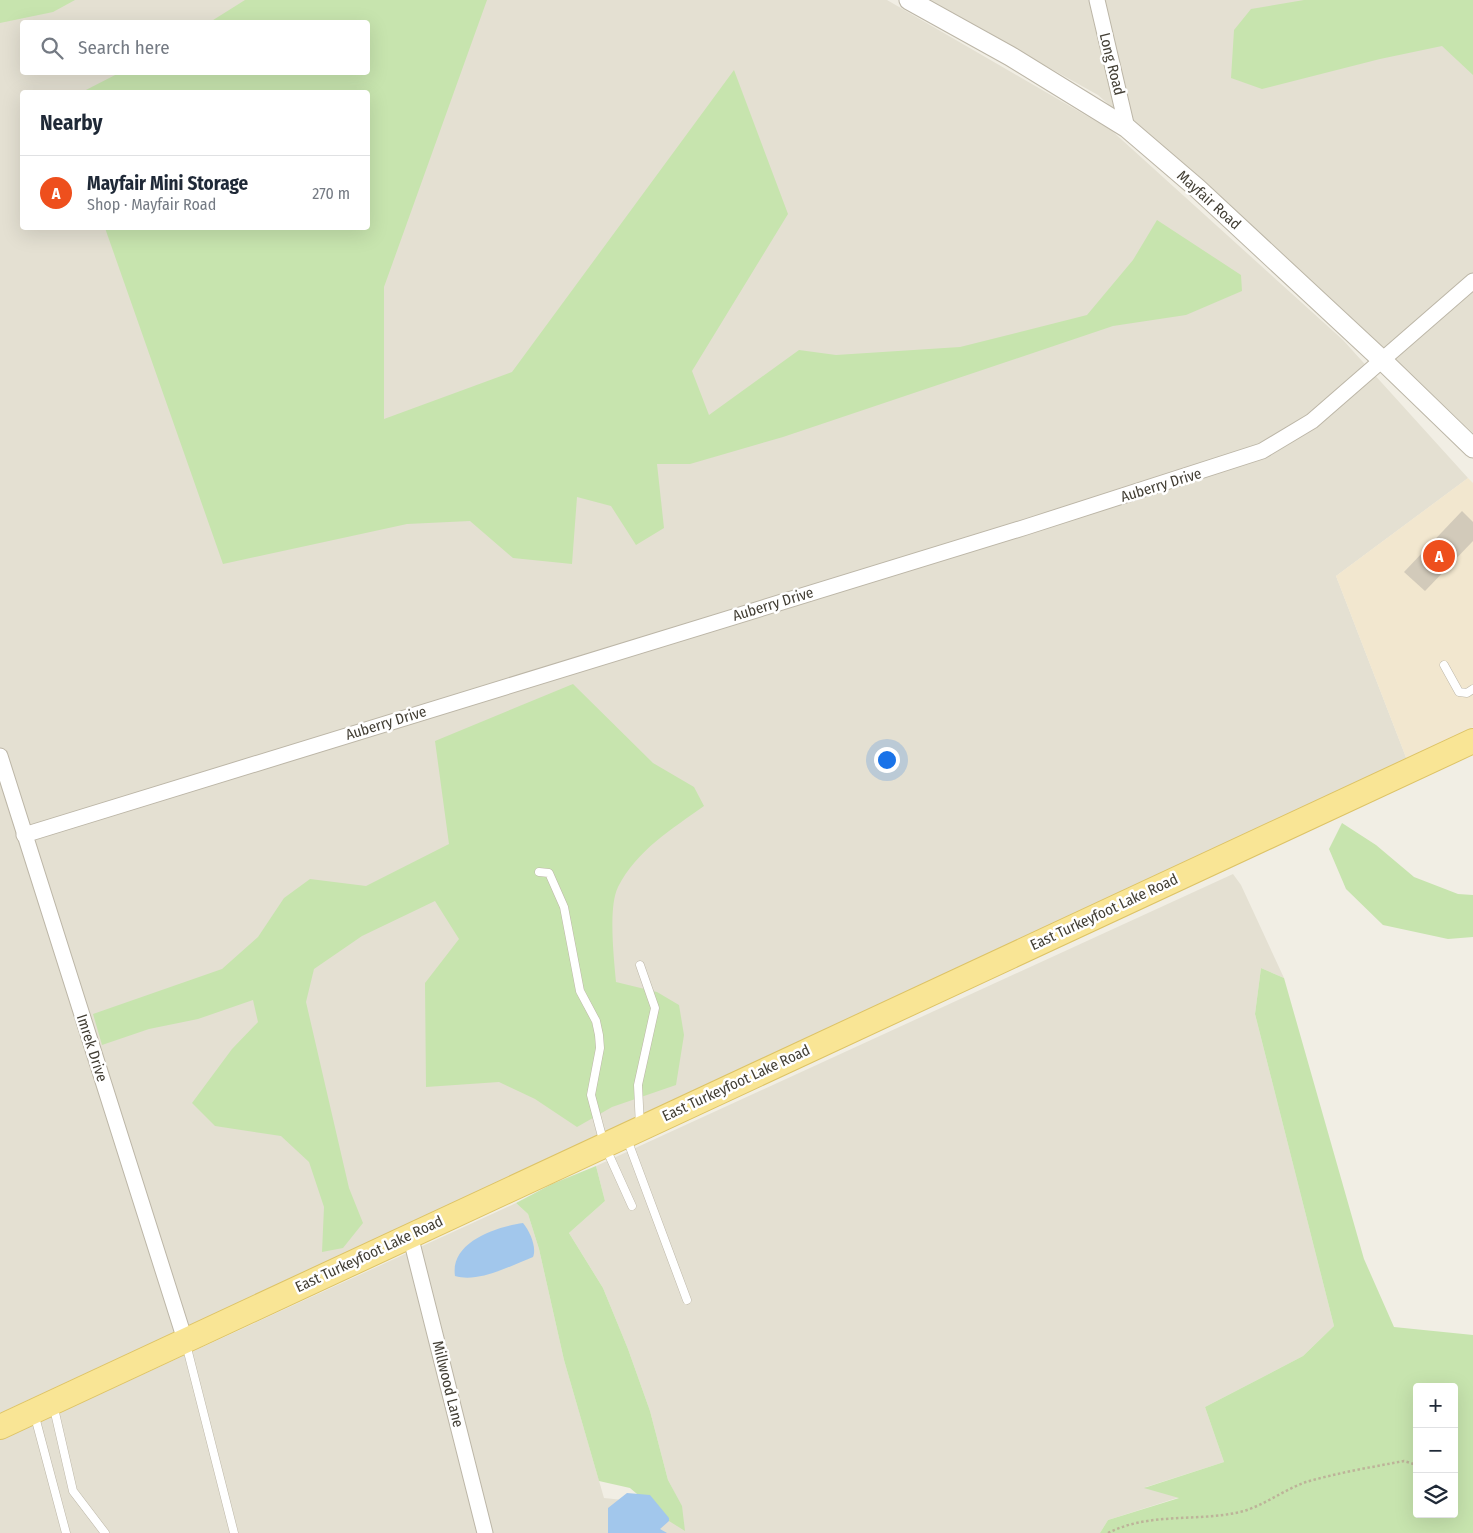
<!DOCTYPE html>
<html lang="en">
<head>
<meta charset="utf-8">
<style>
	body { margin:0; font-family:"Fira Sans Condensed",sans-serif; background:#f6f6f7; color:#1f2937 }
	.controls { position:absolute; right:15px; bottom:15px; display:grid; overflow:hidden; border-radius:5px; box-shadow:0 5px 20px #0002 }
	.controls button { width:45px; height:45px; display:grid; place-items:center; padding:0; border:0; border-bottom:1px solid #e0e1e3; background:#fff; color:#1f2937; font:25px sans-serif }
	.you { position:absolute; left:886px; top:759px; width:18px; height:18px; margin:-12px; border:4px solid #fff; border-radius:50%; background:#1a73e8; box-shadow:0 0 0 8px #1a73e833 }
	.badge { display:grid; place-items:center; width:32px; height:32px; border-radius:50%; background:#ee4f1d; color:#fff; font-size:16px; font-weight:700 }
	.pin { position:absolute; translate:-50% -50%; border:2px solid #fff; box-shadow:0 1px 5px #0006 }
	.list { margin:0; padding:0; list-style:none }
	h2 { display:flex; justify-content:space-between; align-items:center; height:65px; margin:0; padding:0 20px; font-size:21px }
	h2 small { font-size:16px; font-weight:400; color:#747a83 }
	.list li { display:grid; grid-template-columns:32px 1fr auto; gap:15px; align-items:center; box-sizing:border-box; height:75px; padding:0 20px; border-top:1px solid #e0e1e3 }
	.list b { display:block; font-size:19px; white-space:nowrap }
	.list p { margin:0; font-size:16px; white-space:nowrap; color:#747a83 }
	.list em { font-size:16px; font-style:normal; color:#747a83 }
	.icon { flex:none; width:28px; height:28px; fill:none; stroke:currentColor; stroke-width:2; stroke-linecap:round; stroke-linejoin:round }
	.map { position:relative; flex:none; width:1473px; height:1533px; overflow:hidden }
	.search { position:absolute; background:#fff; box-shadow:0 5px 20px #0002; left:20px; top:20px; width:350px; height:55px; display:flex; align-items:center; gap:12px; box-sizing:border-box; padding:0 18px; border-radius:5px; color:#747a83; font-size:19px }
	.panel { position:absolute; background:#fff; box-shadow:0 5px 20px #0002; left:20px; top:90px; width:350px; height:140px; border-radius:5px }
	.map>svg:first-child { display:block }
</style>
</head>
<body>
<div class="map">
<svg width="1473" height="1533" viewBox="0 0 1473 1533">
	<rect width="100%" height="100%" fill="#f1eee4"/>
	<g fill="#e4e0d2" fill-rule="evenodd">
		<path d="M 0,0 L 887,0 L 1111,130 L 1343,340 L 1468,478 L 1336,576 L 1407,760 L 0,1413 ZM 22,22 L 368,22 L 368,72 L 22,72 ZM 22,92 L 368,92 L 368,228 L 22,228 Z"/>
		<polygon points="928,0 1473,0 1473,433 1367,333 1098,95"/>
		<polygon points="1233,874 1241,885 1284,978 1261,968 1255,1014 1334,1326 1303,1356 1205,1407 1224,1462 1146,1487 1180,1497 1108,1520 1100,1533 0,1533 0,1440 516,1203 528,1214 539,1249 564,1360 604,1498 681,1506 668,1480 650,1411 628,1349 603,1288 569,1233 605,1201 596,1166"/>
	</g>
	<polygon fill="#f2e7cf" points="1468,478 1473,483 1473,727 1407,760 1336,576"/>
	<g fill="#c7e4ae" fill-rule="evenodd">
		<polygon points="0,0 75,0 53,12 0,23"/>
		<polygon points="245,0 487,0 384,287 384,419 512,372 734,70 788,214 692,371 709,415 799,350 836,355 960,347 1087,315 1133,260 1157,220 1241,275 1242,291 1186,315 1113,326 783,437 690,464 657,464 664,528 636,545 611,506 577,497 572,564 513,558 470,521 407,524 223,564 105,228 368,228 368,92 82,92 119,73 368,72 368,22 210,22"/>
		<polygon points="1304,0 1473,0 1473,75 1442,46 1380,59 1262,89 1231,78 1234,30 1251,9"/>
		<path d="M 573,684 L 653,763 L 694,787 L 704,806 C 672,829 637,850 618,887 C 608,907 614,959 616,982 L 657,992 L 679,1005 L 684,1035 L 676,1085 L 612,1107 L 577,1127 L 535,1099 L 499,1082 L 426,1087 L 425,983 L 459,939 L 435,901 L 362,936 L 314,969 L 306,1002 L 349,1188 L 363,1223 L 343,1248 L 322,1252 L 324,1207 L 309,1162 L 281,1136 L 215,1126 L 192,1103 L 232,1049 L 258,1022 L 253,1000 L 198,1019 L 149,1029 L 102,1045 L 93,1014 L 222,969 L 258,937 L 284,898 L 310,879 L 366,886 L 449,844 L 435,741 Z"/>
		<polygon points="1342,823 1376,845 1414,877 1458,894 1473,895 1473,937 1448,939 1383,925 1346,889 1329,849"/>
		<path d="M 1261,968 L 1284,978 L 1364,1259 L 1394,1327 L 1473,1335 L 1473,1533 L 1100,1533 L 1108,1520 L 1179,1498 L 1144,1488 L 1224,1462 L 1205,1407 L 1303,1356 L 1334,1326 L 1255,1014 ZM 1417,1387 L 1454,1387 L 1454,1514 L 1417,1514 Z"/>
		<polygon points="596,1166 605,1201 569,1233 603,1288 628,1349 650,1411 668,1480 682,1506 685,1531 669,1521 630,1488 599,1481 564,1360 539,1249 528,1214 516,1203 552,1184"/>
	</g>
	<g fill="#a2c7ec">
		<path d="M 523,1223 C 530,1231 537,1248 533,1257 C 510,1266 479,1283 455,1276 C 450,1242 496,1227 523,1223 Z"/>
		<polygon points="627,1493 650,1495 669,1518 669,1521 660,1529 667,1533 608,1533 608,1508"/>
	</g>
	<polygon fill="#d2caba" points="1462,511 1473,522 1473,541 1425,591 1404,572"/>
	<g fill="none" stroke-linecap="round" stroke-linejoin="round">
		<defs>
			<g id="service">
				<polyline points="1444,665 1459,692 1467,693 1473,689"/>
				<polyline points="539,872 549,873 564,907 580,991 596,1021 599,1035 600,1048 591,1095 604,1144 632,1206"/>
				<polyline points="640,1127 638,1085 655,1008 640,965"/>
				<polyline points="627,1139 687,1300"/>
				<polyline points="186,1344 234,1533"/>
				<polyline points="53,1404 73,1491 105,1533"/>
				<polyline points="34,1413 66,1533"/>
			</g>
			<g id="minor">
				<polyline points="1097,0 1127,128"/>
				<polyline points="0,756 185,1340"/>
				<polyline points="24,835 1026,527 1262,451 1312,421 1473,281"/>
				<polyline points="410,1235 485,1533"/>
			</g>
			<polyline id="tertiary" points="909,0 1010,56 1127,128 1197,188 1381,359 1473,448"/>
			<polyline id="primary" points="0,1427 1473,741"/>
		</defs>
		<use href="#service" stroke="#bcb6a7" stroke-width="9"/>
		<use href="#minor" stroke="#bcb6a7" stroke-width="17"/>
		<use href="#tertiary" stroke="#bcb6a7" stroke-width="21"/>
		<use href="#primary" stroke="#ddc366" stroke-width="26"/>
		<path stroke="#bdb399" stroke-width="2.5" stroke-dasharray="2.5 2.5" stroke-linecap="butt" d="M 1108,1533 C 1149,1512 1197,1522 1240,1512 C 1264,1506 1283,1490 1306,1482 C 1337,1473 1372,1467 1404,1461 L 1417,1465"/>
		<use href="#service" stroke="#fff" stroke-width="8"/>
		<use href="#minor" stroke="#fff" stroke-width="15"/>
		<use href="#tertiary" stroke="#fff" stroke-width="19"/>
		<use href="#primary" stroke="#f9e595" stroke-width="24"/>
	</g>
	<g text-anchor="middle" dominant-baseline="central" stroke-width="5" stroke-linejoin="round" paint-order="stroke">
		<g font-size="15" fill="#423e34" stroke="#fff">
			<text transform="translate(1112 64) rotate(76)">Long Road</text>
			<text transform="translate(1209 200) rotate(42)">Mayfair Road</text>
			<text transform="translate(1161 485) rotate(-17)">Auberry Drive</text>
			<text transform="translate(773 604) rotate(-17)">Auberry Drive</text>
			<text transform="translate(386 723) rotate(-17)">Auberry Drive</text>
			<text transform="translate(1104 912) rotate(-25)">East Turkeyfoot Lake Road</text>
			<text transform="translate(92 1048) rotate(72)">Imrek Drive</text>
			<text transform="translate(736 1083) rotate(-25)">East Turkeyfoot Lake Road</text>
			<text transform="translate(369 1254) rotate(-25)">East Turkeyfoot Lake Road</text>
			<text transform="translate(448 1384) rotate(76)">Millwood Lane</text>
		</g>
	</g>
</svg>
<div class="controls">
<button>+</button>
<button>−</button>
<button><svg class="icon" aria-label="layers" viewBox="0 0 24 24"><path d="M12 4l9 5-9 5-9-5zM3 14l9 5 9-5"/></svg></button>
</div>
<div class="you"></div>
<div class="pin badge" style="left:1439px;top:556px">A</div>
<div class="search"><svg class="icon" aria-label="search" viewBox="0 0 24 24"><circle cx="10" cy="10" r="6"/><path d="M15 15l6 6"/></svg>Search here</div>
<section class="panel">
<h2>Nearby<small></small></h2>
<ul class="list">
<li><span class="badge">A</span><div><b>Mayfair Mini Storage</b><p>Shop · Mayfair Road</p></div><em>270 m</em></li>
</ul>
</section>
</div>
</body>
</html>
